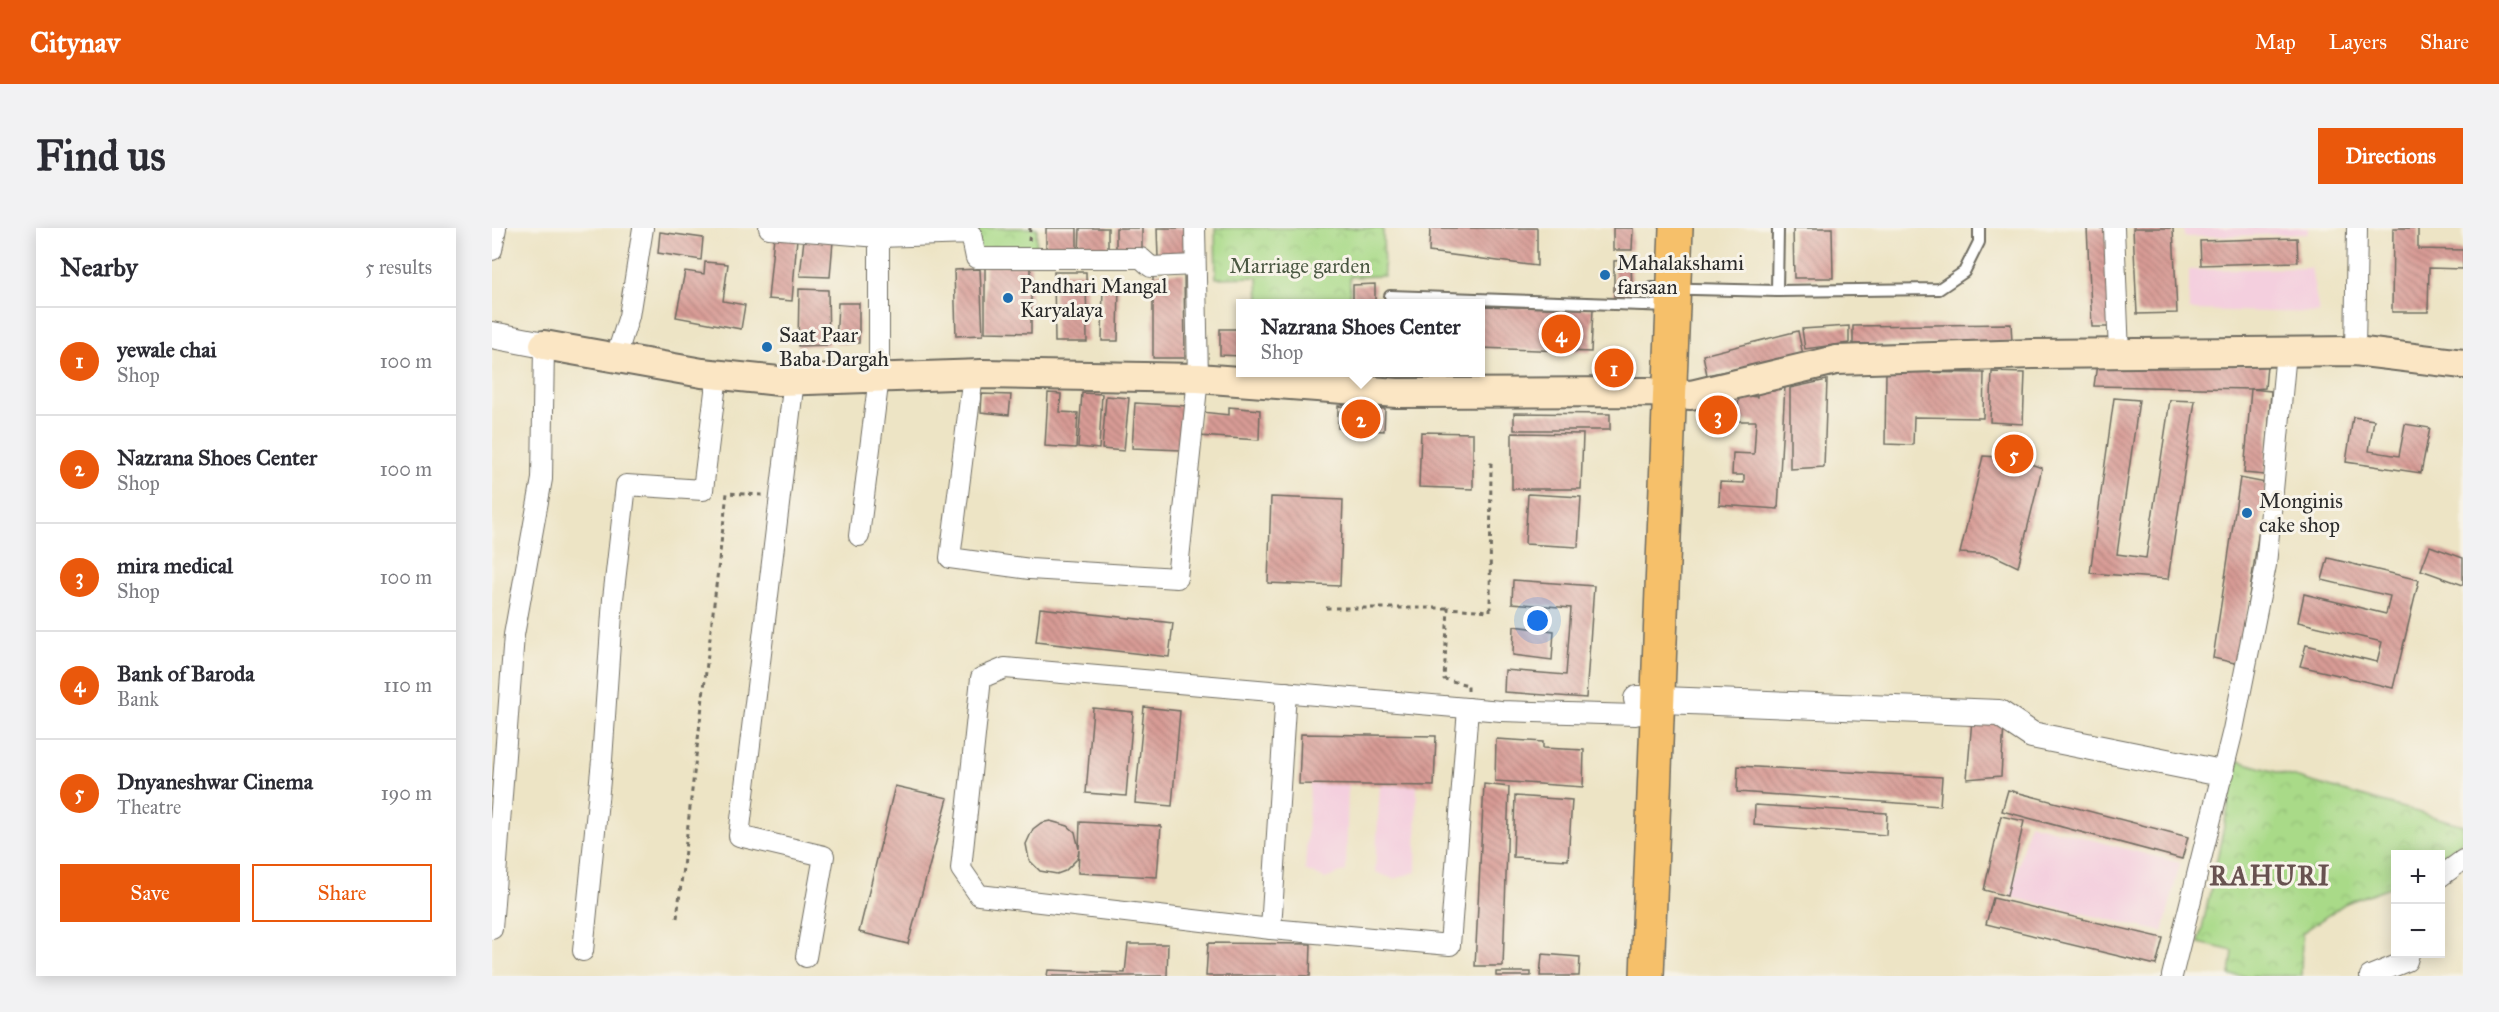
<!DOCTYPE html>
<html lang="en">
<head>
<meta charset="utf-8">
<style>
	body { margin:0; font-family:"IM FELL Great Primer",serif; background:#f2f2f3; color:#2b2b33 }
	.controls { position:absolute; right:18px; bottom:18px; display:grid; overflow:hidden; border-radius:0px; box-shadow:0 3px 15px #0003 }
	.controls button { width:54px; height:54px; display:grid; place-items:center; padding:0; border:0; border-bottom:2px solid #e1e1e2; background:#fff; color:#2b2b33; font:30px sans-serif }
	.you { position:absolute; left:1046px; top:393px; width:21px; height:21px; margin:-15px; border:4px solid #fff; border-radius:50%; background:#1a73e8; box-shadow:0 0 0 9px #1a73e833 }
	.badge { display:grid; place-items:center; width:39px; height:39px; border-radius:50%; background:#ea580c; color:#fff; font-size:20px; font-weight:700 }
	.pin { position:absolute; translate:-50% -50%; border:3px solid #fff; box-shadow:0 2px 6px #0006 }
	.popup { position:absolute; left:744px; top:71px; width:249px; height:78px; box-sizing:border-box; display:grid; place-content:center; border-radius:0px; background:#fff; filter:drop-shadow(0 2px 4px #0005); font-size:20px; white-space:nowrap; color:#7c7c81 }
	.popup b { font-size:22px; color:#2b2b33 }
	.popup::after { content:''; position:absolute; left:50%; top:100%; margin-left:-12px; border:12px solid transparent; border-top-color:#fff }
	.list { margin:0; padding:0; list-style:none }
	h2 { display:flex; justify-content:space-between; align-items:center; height:78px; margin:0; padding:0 24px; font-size:26px }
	h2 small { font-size:20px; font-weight:400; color:#7c7c81 }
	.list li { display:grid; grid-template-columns:39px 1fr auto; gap:18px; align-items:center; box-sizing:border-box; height:108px; padding:0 24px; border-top:2px solid #e1e1e2 }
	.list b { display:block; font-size:22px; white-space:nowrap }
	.list p { margin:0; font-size:20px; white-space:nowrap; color:#7c7c81 }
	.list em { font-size:20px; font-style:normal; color:#7c7c81 }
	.actions { display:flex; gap:12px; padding:18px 24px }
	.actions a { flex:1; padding:14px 0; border:2px solid #ea580c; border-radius:0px; text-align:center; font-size:21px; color:#ea580c }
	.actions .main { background:#ea580c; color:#fff }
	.map { position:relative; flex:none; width:1971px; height:748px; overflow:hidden; border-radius:0px }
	header { display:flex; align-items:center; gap:36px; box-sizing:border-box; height:84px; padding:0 30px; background:#ea580c; color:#fff }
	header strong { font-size:28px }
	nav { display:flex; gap:33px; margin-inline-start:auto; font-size:21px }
	.intro { display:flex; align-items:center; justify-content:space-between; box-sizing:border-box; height:144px; padding:0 36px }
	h1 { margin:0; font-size:42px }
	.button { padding:15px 27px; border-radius:0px; background:#ea580c; color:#fff; font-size:21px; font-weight:700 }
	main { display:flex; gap:36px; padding:0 36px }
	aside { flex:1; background:#fff; border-radius:0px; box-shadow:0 3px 15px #0003 }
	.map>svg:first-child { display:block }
</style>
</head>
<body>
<header>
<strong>Citynav</strong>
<nav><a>Map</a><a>Layers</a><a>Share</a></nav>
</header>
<div class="intro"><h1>Find us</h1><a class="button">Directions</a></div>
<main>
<aside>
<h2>Nearby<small>5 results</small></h2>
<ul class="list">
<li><span class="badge">1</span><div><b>yewale chai</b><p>Shop</p></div><em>100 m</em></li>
<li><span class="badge">2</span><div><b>Nazrana Shoes Center</b><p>Shop</p></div><em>100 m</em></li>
<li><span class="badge">3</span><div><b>mira medical</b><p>Shop</p></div><em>100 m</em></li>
<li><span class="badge">4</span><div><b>Bank of Baroda</b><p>Bank</p></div><em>110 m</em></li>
<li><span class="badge">5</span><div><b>Dnyaneshwar Cinema</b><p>Theatre</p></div><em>190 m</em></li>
</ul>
<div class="actions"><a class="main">Save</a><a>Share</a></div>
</aside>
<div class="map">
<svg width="1971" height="748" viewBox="0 0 1971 748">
	<defs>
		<pattern id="park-crowns" width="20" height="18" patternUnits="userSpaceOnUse" patternTransform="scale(1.5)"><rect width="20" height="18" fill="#a9da88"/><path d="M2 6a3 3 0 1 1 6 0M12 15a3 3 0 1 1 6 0" fill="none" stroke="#92bb76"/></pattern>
		<pattern id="building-back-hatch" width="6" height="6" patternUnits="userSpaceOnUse" patternTransform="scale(1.5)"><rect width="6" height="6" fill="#d89b95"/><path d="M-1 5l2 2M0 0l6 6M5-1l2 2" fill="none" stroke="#af7f7a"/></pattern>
	</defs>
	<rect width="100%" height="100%" fill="#f7f3e8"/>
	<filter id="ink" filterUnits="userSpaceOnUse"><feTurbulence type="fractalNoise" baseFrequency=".0167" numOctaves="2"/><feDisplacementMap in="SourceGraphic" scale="12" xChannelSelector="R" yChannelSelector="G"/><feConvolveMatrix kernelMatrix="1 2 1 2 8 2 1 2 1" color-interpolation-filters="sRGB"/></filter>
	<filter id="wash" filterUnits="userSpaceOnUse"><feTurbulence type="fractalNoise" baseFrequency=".008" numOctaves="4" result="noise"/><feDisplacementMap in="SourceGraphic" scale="24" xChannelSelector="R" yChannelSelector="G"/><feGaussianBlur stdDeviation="1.35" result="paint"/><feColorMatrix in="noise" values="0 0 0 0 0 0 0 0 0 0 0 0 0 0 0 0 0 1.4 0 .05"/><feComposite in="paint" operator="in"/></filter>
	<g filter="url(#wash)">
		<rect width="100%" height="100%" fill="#ede4c5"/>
		<g fill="#f4cfde">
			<polygon points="1692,0 1816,0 1816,6 1692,9"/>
			<polygon points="1819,40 1827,85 1697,82 1697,42"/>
			<polygon points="818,556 856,557 854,643 833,651 813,642"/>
			<polygon points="888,557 925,558 924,644 902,651 883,644"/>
			<polygon points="1537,595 1688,635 1671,704 1518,669"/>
		</g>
		<g fill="url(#park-crowns)" stroke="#6a825a" stroke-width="1.5">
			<polygon points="486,0 545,0 544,25 486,25"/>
			<polygon points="723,0 891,0 892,48 858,49 858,75 767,75 766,49 724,50"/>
			<polygon points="1746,533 1971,597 1971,612 1949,629 1948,626 1904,626 1903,657 1854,675 1810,705 1809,748 1738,748 1741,723 1707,715"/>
		</g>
		<g id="blocks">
			<g fill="url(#building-back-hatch)">
				<rect x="554" y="0" width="31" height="22"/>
				<polygon points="588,0 616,0 616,25 587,25"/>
				<rect x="624" y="0" width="26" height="25"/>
				<polygon points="665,0 694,0 694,31 666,30"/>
				<polygon points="938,0 1045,0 1045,38 937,24"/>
				<polygon points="1121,0 1141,0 1140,22 1121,22"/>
				<polygon points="1301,0 1340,0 1341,50 1302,50"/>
				<polygon points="1595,0 1614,0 1619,99 1600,99"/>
				<polygon points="1641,0 1681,0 1685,85 1645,86"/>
				<polygon points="1901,0 1926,0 1926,21 1971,22 1971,41 1937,40 1936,84 1900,84"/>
				<polygon points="168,4 211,10 209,32 166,25"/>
				<polygon points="282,8 305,10 300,73 276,71"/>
				<polygon points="1805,10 1806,34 1709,37 1708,13"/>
				<polygon points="312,11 341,13 338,49 308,48"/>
				<polygon points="1139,32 1140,68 1122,68 1122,33"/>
				<polygon points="213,34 236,36 231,73 253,77 249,101 184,89 193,43 212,46"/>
				<polygon points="493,36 539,37 539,105 493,104"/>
				<polygon points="488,41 491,107 464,108 462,42"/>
				<polygon points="562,44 594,44 595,114 563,114"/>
				<polygon points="661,45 692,45 693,130 661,130"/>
				<polygon points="611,51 627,51 626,113 610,113"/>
				<polygon points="883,56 883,76 861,76 861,57"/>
				<polygon points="307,61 336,62 337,117 306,118"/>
				<polygon points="346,75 367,75 367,115 344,116"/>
				<polygon points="989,78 1101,81 1099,124 989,120"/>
				<polygon points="1519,96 1520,114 1361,116 1361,98"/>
				<polygon points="1357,98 1357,115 1313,121 1310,101"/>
				<polygon points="728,101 749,101 749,128 728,127"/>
				<polygon points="1306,103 1311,127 1215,147 1211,127"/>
				<polygon points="1605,136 1775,137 1773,160 1760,161 1602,158"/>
				<polygon points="1394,144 1492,145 1491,190 1422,189 1421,217 1393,216"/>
				<polygon points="1500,144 1533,145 1531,196 1498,194"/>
				<polygon points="1335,152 1332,239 1298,241 1298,160"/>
				<polygon points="1283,157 1293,158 1286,281 1227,277 1228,254 1252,255 1252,247 1240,247 1241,225 1262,226 1264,193 1245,193 1247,167 1265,169 1265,163 1282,163"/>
				<polygon points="1759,161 1779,163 1773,247 1752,245"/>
				<polygon points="556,165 569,166 568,184 586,185 584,220 553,218"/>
				<polygon points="590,165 610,166 607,221 586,219"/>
				<polygon points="490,166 519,167 517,187 489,184"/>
				<polygon points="614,168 637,170 632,223 610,221"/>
				<polygon points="1622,170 1647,172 1625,326 1654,330 1678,172 1703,173 1676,351 1598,345"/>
				<polygon points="1239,174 1239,200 1212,200 1212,175"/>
				<polygon points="643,175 695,178 690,222 640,220"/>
				<polygon points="846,178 893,181 892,203 846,200"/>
				<polygon points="737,179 768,182 767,212 707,208 710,184 737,187"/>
				<polygon points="1022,185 1118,186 1118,202 1022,202"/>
				<polygon points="1861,189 1882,192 1877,223 1907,228 1913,196 1938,200 1929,245 1854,234"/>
				<polygon points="929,204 981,205 981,261 927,259"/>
				<polygon points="1020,205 1091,206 1089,261 1020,261"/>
				<polygon points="1491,228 1522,230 1550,240 1526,339 1501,327 1468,325"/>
				<polygon points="1748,250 1774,255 1747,436 1721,430"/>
				<polygon points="1036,266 1089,269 1086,319 1033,316"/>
				<polygon points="779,269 851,272 848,358 776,355"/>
				<polygon points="1938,318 1971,330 1971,357 1929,342"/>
				<polygon points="1836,330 1927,352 1901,460 1808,438 1814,417 1885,434 1890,414 1806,394 1812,366 1894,386 1898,368 1830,352"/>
				<polygon points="1021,352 1102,358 1094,470 1012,464 1013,442 1074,447 1079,380 1020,375"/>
				<polygon points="548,380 681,395 677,429 544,414"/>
				<polygon points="1022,398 1062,403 1060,432 1021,427"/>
				<polygon points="652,479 688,483 680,578 643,575"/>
				<polygon points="601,480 641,484 634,568 594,565"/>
				<polygon points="1480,491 1512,496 1509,548 1475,551"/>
				<polygon points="809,506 944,508 942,558 807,556"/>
				<polygon points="1004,511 1051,514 1051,520 1092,522 1091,559 1003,553"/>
				<polygon points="1246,538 1450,549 1448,578 1245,564"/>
				<polygon points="992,556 1017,559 1011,738 983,738"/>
				<polygon points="403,558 456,570 416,716 367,704"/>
				<polygon points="1516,562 1696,609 1690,631 1510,583"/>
				<polygon points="1023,568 1080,572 1076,632 1021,629"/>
				<polygon points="1263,577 1395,585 1394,607 1262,597"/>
				<polygon points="1509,588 1532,593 1515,668 1492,662"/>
				<polygon points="558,593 576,598 583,604 587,621 588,594 669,598 665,649 586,645 587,622 585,631 573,643 565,646 548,643 537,632 534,616 541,601 549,595"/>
				<polygon points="1501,670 1671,710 1664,737 1494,696"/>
				<polygon points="716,715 819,716 818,748 714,748"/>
				<polygon points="636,716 676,716 675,748 555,748 556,742 633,745"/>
				<polygon points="1050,726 1088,729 1087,748 1048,748"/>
				<rect x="1004" y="744" width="35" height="4"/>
			</g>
		</g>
	</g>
	<g filter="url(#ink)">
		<use href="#blocks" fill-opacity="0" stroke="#6f6c61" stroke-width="1.5"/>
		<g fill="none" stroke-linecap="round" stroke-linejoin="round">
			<defs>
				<g id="service">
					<polyline points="1160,60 1285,63 1447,61 1472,44 1487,14 1487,0"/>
					<polyline points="1285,63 1286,0"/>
					<polyline points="898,68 1178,78"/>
				</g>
				<g id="minor">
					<polyline points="277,0 387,9 479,6 484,30 649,30 659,39 703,37"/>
					<polyline points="1622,0 1627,126"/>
					<polyline points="0,22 4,0"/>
					<polyline points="1863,123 1865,0"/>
					<polyline points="124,129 137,88 151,0"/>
					<polyline points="481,147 458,330 538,341 685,350 706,150 703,0"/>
					<polyline points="302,152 247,608 332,628 314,729"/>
					<polyline points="367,308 387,149 387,9"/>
					<polyline points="794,464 779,701 958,717 976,480"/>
					<polyline points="1948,649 1971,632"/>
					<polyline points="0,701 22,407 50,251 52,117"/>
					<polyline points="779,701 487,667 469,641 489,450 513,440 1009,483 1144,487"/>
					<polyline points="91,723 110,532 121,371 134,257 211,262 225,147"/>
					<polyline points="1680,748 1741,502 1774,337 1794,124"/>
					<polyline points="1878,748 1915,733 1917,726"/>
				</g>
				<g id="tertiary">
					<polyline points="0,107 52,117"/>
					<polyline points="1145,471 1507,485 1540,507 1729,545"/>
				</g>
				<polyline id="secondary" points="52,117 210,145 287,153 490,146 706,150 905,165 1156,164 1199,167 1344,132 1541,126 1863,123 1971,136"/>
				<polyline id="trunk" points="1155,748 1184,0"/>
			</defs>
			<use href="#service" stroke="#6f6c61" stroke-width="14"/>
			<use href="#minor" stroke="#6f6c61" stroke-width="22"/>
			<use href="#tertiary" stroke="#6f6c61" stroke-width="28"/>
			<use href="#secondary" stroke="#6f6c61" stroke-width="32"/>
			<use href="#trunk" stroke="#6f6c61" stroke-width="36"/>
			<g stroke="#6f6c61" stroke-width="3" stroke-dasharray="4.5 4.5" stroke-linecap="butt">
				<polyline points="537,13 538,0"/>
				<polyline points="834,380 956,380"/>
				<polyline points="976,463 976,457 952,451 956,380 998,383 999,232"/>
				<polyline points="185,690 235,265 271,267"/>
			</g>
			<use href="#service" stroke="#fff" stroke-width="10"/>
			<use href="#minor" stroke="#fff" stroke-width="20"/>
			<use href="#tertiary" stroke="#fff" stroke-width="26"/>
			<use href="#secondary" stroke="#fbe6c4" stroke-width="28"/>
			<use href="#trunk" stroke="#f6c06b" stroke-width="33"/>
		</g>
	</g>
	<g fill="#1f6fb2" stroke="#f7f3e8" stroke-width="2">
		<circle cx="1113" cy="47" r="6"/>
		<circle cx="516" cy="70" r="6"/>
		<circle cx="275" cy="119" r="6"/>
		<circle cx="1755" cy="285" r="6"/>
	</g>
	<g text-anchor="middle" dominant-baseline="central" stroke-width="6" stroke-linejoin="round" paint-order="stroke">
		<g font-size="21" fill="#2b2b2b" stroke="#f7f3e8" text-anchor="start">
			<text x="1125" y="35">Mahalakshami<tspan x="1125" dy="24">farsaan</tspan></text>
			<text x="528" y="58">Pandhari Mangal<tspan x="528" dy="24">Karyalaya</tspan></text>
			<text x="287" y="107">Saat Paar<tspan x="287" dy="24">Baba Dargah</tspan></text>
			<text x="1767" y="273">Monginis<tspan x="1767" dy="24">cake shop</tspan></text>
		</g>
		<g font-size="21" fill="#4a5742" stroke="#f7f3e8">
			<text x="808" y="38">Marriage garden</text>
		</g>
		<g font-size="27" font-weight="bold" letter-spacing="1.5" fill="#685250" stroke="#f7f3e8">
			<text x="1778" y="647">RAHURI</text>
		</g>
	</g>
</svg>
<div class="controls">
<button>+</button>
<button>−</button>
</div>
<div class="you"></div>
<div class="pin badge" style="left:1122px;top:140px">1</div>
<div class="pin badge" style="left:869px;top:191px">2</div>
<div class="popup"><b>Nazrana Shoes Center</b>Shop</div>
<div class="pin badge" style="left:1226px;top:187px">3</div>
<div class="pin badge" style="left:1069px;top:106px">4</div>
<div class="pin badge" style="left:1522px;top:226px">5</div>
</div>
</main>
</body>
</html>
